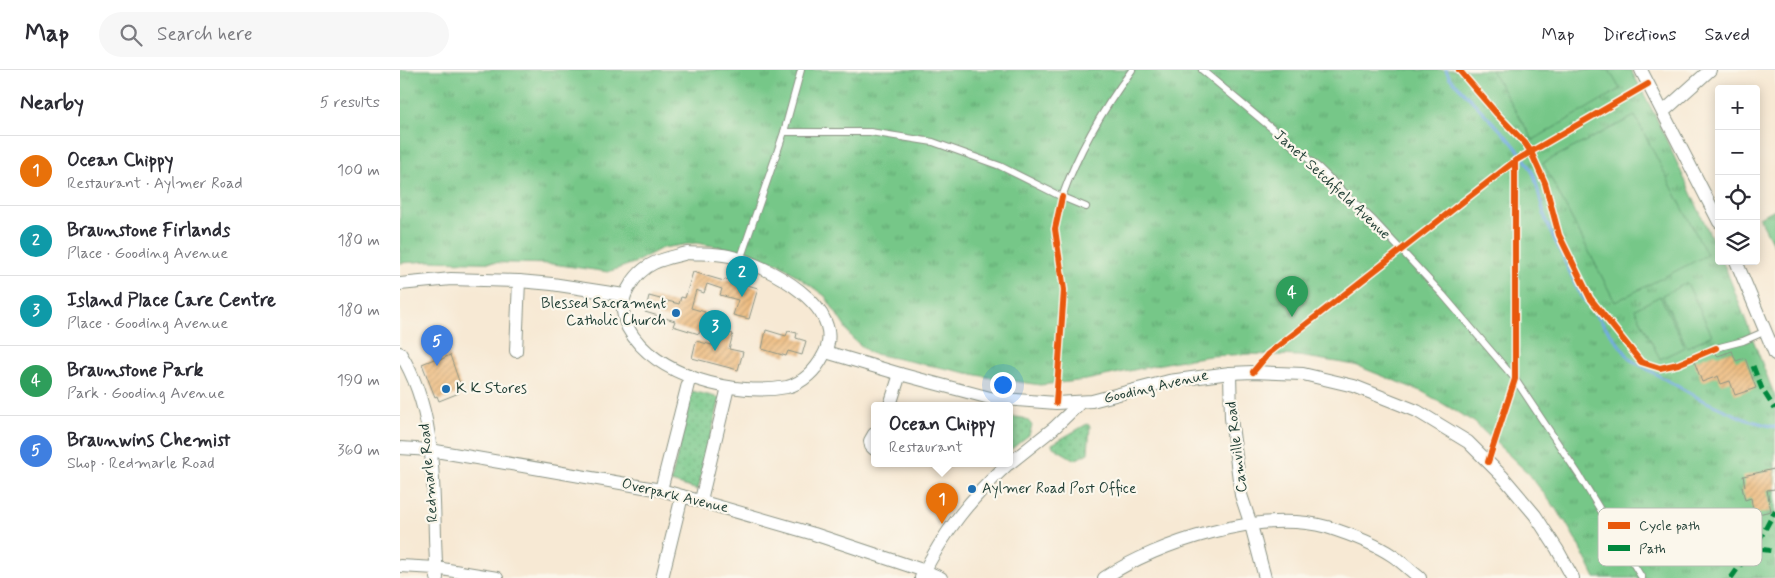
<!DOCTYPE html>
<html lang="en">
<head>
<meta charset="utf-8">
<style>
	body { margin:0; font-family:Mynerve,sans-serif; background:#f7f7f7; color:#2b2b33 }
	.controls { position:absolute; right:15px; top:15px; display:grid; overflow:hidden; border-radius:5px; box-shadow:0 2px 12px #0003 }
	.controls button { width:45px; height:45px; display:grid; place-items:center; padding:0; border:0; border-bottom:1px solid #e1e1e2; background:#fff; color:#2b2b33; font:25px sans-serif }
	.you { position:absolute; left:602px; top:314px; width:18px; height:18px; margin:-12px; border:4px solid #fff; border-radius:50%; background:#1a73e8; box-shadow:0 0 0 8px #1a73e833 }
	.badge { display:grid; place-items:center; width:32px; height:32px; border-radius:50%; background:#1f6fb2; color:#fff; font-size:16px; font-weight:700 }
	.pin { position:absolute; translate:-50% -41px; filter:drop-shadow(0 1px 2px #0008) }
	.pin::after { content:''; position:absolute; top:26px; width:18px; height:15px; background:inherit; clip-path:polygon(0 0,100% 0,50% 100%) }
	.popup { position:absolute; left:471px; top:332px; width:142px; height:65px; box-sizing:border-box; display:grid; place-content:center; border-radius:5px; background:#fff; filter:drop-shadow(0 1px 4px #0005); font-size:16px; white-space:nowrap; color:#7c7c81 }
	.popup b { font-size:19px; color:#2b2b33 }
	.popup::after { content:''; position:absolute; left:50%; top:100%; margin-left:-10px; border:10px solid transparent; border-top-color:#fff }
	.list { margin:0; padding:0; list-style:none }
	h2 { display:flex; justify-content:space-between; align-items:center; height:65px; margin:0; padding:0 20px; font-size:21px }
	h2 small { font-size:16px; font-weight:400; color:#7c7c81 }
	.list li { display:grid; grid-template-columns:32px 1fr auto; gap:15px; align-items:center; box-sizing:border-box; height:70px; padding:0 20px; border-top:1px solid #e1e1e2 }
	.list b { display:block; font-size:19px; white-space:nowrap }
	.list p { margin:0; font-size:16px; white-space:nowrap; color:#7c7c81 }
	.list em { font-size:16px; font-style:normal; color:#7c7c81 }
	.icon { flex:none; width:28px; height:28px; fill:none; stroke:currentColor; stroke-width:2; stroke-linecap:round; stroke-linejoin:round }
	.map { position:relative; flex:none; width:1375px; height:508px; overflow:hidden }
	header { display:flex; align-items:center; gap:30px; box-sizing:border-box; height:70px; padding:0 25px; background:#fff; border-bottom:1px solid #e1e1e2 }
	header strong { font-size:24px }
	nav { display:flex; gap:28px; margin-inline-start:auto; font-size:18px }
	.search { width:350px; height:45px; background:#f7f7f7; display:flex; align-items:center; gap:12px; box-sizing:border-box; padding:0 18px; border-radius:28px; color:#7c7c81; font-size:19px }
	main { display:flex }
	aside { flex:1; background:#fff }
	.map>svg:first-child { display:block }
</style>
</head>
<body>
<header>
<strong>Map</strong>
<div class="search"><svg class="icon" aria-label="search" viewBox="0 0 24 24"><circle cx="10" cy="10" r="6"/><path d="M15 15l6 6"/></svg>Search here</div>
<nav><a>Map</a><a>Directions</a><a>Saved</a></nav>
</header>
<main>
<aside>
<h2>Nearby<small>5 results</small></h2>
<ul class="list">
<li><span class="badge" style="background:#e8710a">1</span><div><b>Ocean Chippy</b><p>Restaurant · Aylmer Road</p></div><em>100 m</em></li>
<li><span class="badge" style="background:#0f9aa8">2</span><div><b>Braunstone Firlands</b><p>Place · Gooding Avenue</p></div><em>180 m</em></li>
<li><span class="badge" style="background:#0f9aa8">3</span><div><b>Island Place Care Centre</b><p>Place · Gooding Avenue</p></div><em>180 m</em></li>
<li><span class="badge" style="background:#2e9e5b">4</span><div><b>Braunstone Park</b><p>Park · Gooding Avenue</p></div><em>190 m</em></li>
<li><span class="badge" style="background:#3f7fe0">5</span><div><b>Braunwins Chemist</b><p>Shop · Redmarle Road</p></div><em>360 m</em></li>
</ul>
</aside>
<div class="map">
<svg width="1375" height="508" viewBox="0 0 1375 508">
	<defs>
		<pattern id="grass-dots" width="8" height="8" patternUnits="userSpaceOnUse" patternTransform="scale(1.25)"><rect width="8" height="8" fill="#76c788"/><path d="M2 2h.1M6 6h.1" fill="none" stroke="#60a370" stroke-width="1.8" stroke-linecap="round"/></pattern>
		<pattern id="park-tufts" width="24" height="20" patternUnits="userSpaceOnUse" patternTransform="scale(1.25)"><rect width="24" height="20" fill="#76c788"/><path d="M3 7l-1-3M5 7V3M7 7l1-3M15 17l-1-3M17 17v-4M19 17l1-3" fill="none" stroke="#60a370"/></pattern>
		<pattern id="building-hatch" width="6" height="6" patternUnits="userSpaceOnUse" patternTransform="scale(1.25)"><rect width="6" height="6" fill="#edb97c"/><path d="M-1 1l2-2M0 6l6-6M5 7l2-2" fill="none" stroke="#bf9866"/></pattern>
	</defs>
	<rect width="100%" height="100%" fill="#fbf7ec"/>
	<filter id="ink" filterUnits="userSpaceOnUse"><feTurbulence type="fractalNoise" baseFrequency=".02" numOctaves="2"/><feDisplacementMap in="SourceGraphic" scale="10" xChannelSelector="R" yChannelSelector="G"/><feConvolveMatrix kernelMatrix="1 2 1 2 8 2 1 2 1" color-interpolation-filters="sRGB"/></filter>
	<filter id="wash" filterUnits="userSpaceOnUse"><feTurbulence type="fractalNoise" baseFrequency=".0096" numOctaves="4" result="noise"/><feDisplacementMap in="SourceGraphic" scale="20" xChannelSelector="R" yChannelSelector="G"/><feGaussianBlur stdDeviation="1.12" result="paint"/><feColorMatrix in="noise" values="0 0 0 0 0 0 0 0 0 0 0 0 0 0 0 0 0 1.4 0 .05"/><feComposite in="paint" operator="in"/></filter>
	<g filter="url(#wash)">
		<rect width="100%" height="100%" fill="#f7e9d4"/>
		<g fill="url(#grass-dots)" stroke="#4a825e">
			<polygon points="292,321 320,328 298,420 271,412"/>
			<path d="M 610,347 C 618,347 628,347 632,356 L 629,365 L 610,380 Z"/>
			<polygon points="687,354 690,356 688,383 675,390 653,377 652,374"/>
		</g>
		<g fill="url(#park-tufts)" stroke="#4a825e">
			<polygon points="0,0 1231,0 1255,45 1319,184 1319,191 1322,191 1326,199 1375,327 1375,508 1195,508 1177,472 1165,451 1129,404 1074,352 1023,322 955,295 899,286 850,284 810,286 776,291 686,310 640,315 592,308 470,283 452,268 425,226 380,194 343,181 296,173 262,178 234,193 208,202 153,194 30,191 0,193"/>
			<polygon points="1375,139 1375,178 1359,147"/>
		</g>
		<g fill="#76c788" stroke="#4a825e">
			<polygon points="1091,0 1209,0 1220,19 1133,70"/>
			<polygon points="1235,46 1307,185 1215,232 1143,93"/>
			<polygon points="1287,213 1312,265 1287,277 1262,225"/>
			<polygon points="1260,226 1285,277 1260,289 1235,239"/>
		</g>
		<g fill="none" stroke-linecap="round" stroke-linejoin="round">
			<polyline stroke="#73abe2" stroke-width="3" points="1046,0 1050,8 1110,70 1123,86 1134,105 1146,151 1180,224 1231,290 1302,330 1347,350 1375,357"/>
		</g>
		<g id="blocks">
			<g fill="url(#building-hatch)">
				<polygon points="293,202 324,211 325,209 358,218 349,249 333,245 338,230 320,225 322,219 307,214 304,223 296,220 291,238 305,242 299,264 273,256 275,251 245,242 249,226 279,234 281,227 285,228"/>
				<polygon points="320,260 333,264 329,279 343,282 338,300 292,288 296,271 316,276"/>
				<polygon points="366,260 386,266 388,261 397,263 396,268 406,271 402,285 388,281 386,286 362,279"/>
				<polygon points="1332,281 1336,291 1345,288 1356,318 1335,325 1330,311 1321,314 1318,306 1302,312 1294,291 1315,283 1318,286"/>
				<polygon points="50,285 61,317 56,318 59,323 39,331 37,326 35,327 22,294 39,287 40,290"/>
				<polygon points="1374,399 1375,419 1367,420 1371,441 1354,445 1351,428 1345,430 1342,417 1345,416 1343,406"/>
			</g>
		</g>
	</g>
	<g filter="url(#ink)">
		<use href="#blocks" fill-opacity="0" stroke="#8b9384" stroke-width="1"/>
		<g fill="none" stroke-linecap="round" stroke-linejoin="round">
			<defs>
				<g id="service">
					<polyline points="802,0 918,97 975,152 1043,225 1115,309 1179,405 1242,508"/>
					<polyline points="384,62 470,62 533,72 600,96 662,127 686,137"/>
					<path d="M 662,127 C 678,82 703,39 732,0"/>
					<polyline points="340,190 384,62 401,0"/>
					<polyline points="1316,278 1343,271 1366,261"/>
				</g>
				<g id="minor">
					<polyline points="1241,0 1319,152"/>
					<polyline points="1263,42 1310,0"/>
					<path d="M 287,183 C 301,184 316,183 329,186 C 365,194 451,238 423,286 C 416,300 403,313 387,317 C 337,327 254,307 228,258 C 222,245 220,232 228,219 C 234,208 243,198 254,193 C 265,188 277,186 287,183 Z"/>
					<polyline points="1336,191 1375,284"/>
					<polyline points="0,214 51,209 119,211 152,214 224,225"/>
					<polyline points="116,281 119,211"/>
					<polyline points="426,282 500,304 590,328 656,333 692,331 769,311 830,303 853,302 903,304 954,316 1017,341 1068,372 1103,407 1135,445 1157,479 1173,508"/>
					<path d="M 0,283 C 42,349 31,434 37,508"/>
					<polyline points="830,303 831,348 841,425 851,455 865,508"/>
					<polyline points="490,335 500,304"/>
					<polyline points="474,364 470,371 471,376 474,379"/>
					<polyline points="0,378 30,380 261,420 414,464 525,501 541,508"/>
					<polyline points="610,393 654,358 681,332"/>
					<polyline points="261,420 290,306"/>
					<polyline points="301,430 328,317"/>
					<polyline points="0,496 36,498 97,508"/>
					<polyline points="262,508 282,426"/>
					<path d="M 521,508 C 544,461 571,428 609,393"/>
					<path d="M 704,508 C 759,472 861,439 927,457 C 949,464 974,473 993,486 C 1003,493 1011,501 1020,508"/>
				</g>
			</defs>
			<use href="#service" stroke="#8b9384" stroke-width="8"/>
			<use href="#minor" stroke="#8b9384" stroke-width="14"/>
			<use href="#service" stroke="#fff" stroke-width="6"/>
			<use href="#minor" stroke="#fff" stroke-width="12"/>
			<g stroke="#00873e" stroke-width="5" stroke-dasharray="10 5" stroke-linecap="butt">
				<polyline points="1353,296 1362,319 1375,339"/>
				<polyline points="1212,458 1254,463 1314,474 1375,481"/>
				<polyline points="1331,508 1362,465 1375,441"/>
			</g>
			<defs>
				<g id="cycleway">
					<polyline points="1059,0 1097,44 1125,73 1131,82 1145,113 1159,165 1190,228 1241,292 1260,298 1278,294 1316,278"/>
					<polyline points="853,302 868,284 1115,91 1248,14"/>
					<polyline points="656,333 664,220 655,159 662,127"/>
					<polyline points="1088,392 1115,309 1115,91"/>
				</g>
			</defs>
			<use href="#cycleway" stroke="#fbf7ec" stroke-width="9"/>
			<use href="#cycleway" stroke="#e8590c" stroke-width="6"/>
		</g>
	</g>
	<g fill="#1f6fb2" stroke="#fbf7ec" stroke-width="2">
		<circle cx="276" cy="243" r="5"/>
		<circle cx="46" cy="319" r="5"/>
		<circle cx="572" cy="419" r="5"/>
	</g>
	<g text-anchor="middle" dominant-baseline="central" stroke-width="4.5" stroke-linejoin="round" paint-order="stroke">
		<g font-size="15" fill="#1f3d34" stroke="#fbf7ec">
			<text transform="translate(932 115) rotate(43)">Janet Setchfield Avenue</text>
			<text transform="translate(756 317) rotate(-13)">Gooding Avenue</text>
			<text transform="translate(837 377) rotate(-97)">Camville Road</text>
			<text transform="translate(29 403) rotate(-95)">Redmarle Road</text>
			<text transform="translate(275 426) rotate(13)">Overpark Avenue</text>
		</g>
		<g font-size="15" fill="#1f3d34" stroke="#fbf7ec" text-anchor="start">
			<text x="266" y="234" text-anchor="end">Blessed Sacrament<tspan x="266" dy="17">Catholic Church</tspan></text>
			<text x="56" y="319">K K Stores</text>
			<text x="582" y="419">Aylmer Road Post Office</text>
		</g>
	</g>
	<rect x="1198" y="438" width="164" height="58" rx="8" fill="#fbf7ec" stroke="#b9bfb5" stroke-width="1"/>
	<rect x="1208" y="452" width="22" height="7" fill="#e8590c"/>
	<rect x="1208" y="475" width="22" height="6" fill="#00873e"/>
	<g font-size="14" fill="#1f3d34">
		<text x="1239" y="460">Cycle path</text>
		<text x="1239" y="483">Path</text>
	</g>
</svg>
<div class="controls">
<button>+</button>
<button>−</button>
<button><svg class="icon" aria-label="locate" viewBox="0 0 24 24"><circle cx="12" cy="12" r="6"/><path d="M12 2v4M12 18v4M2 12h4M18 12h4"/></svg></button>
<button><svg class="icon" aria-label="layers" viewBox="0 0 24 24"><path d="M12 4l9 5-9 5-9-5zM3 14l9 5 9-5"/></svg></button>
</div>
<div class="you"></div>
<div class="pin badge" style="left:542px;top:454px;background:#e8710a">1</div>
<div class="popup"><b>Ocean Chippy</b>Restaurant</div>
<div class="pin badge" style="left:342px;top:227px;background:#0f9aa8">2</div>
<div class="pin badge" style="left:315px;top:281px;background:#0f9aa8">3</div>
<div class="pin badge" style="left:892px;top:247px;background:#2e9e5b">4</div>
<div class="pin badge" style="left:37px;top:296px;background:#3f7fe0">5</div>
</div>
</main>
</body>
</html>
